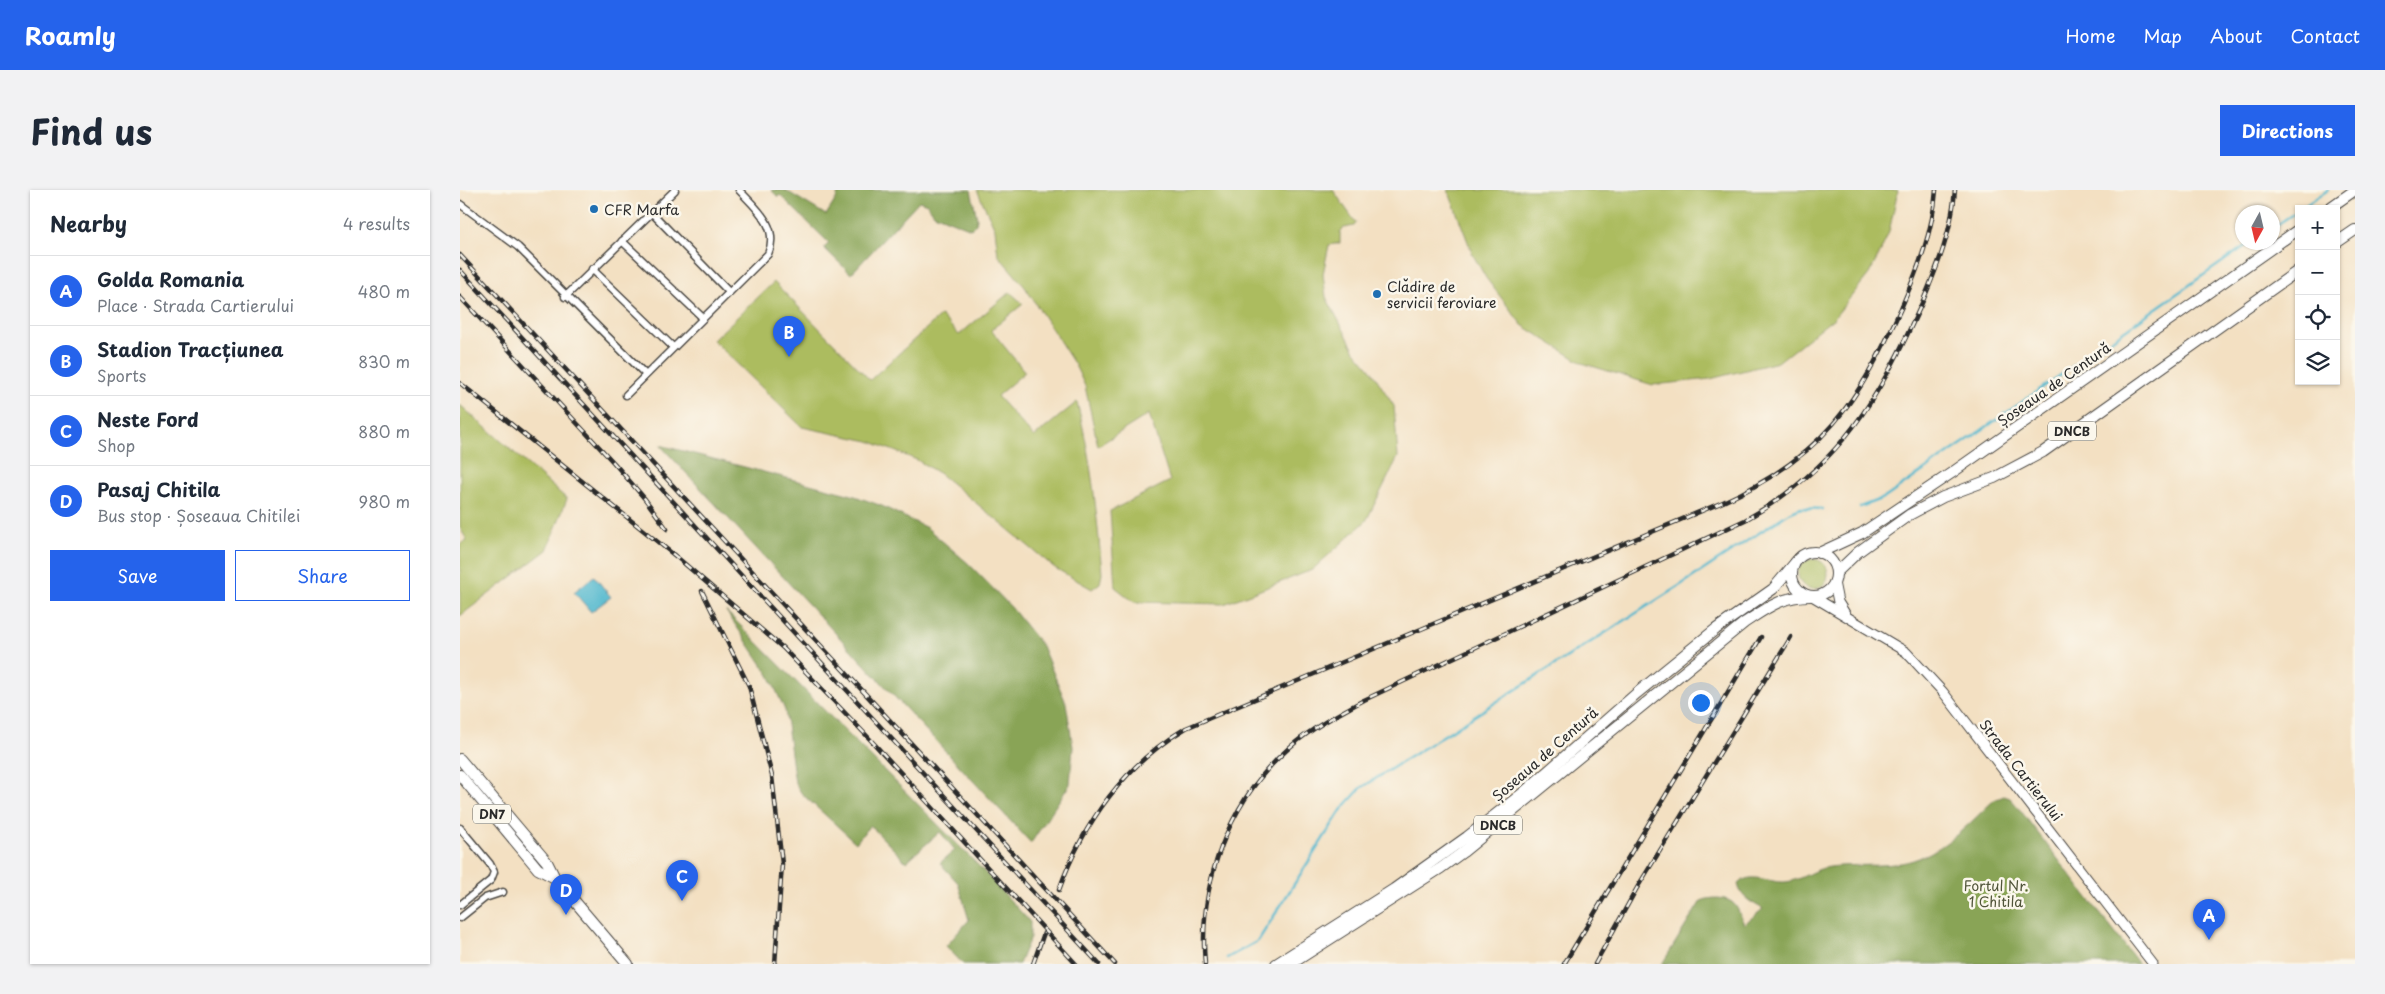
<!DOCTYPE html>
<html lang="en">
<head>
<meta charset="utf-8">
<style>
	body { margin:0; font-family:"Playpen Sans",sans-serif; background:#f2f2f3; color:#1f2937 }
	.controls { position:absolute; right:15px; top:15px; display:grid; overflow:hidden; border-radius:0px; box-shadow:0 1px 4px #0004 }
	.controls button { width:45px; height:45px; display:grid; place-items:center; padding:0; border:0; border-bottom:1px solid #e0e1e3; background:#fff; color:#1f2937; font:25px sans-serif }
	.compass { position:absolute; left:1775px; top:15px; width:45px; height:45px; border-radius:50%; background:#fff; box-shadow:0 1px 4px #0004; rotate:188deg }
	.you { position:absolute; left:1240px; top:512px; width:18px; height:18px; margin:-12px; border:4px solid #fff; border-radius:50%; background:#1a73e8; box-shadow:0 0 0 8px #1a73e833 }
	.badge { display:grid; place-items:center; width:32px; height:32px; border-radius:50%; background:#2563eb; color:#fff; font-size:16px; font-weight:700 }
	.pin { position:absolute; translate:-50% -41px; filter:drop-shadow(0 1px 2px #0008) }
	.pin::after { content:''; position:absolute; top:26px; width:18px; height:15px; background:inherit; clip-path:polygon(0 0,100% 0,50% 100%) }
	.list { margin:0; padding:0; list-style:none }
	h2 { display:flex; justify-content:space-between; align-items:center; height:65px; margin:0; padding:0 20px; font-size:21px }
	h2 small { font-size:16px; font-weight:400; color:#747a83 }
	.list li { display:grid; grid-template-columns:32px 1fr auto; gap:15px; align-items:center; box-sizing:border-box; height:70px; padding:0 20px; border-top:1px solid #e0e1e3 }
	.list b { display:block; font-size:19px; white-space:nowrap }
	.list p { margin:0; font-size:16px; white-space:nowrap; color:#747a83 }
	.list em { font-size:16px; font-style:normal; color:#747a83 }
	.actions { display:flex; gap:10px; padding:15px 20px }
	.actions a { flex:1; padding:11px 0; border:1px solid #2563eb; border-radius:0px; text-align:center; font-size:18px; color:#2563eb }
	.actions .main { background:#2563eb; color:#fff }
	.icon { flex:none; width:28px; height:28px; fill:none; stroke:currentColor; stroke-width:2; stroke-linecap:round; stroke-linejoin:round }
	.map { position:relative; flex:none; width:1895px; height:774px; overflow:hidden; border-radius:0px }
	header { display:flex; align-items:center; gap:30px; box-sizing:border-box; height:70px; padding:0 25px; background:#2563eb; color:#fff }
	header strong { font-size:24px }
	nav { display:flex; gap:28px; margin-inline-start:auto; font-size:18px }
	.intro { display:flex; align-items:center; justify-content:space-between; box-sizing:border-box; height:120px; padding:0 30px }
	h1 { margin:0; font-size:35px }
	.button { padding:12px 22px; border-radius:0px; background:#2563eb; color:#fff; font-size:18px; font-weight:700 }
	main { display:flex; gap:30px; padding:0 30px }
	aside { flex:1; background:#fff; border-radius:0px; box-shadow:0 1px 4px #0004 }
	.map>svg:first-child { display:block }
</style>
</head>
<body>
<header>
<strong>Roamly</strong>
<nav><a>Home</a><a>Map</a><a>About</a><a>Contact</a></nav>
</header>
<div class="intro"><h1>Find us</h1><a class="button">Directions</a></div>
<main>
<aside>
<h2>Nearby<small>4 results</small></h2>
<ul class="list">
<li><span class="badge">A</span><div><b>Golda Romania</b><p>Place · Strada Cartierului</p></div><em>480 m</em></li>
<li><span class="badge">B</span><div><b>Stadion Tracțiunea</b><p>Sports</p></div><em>830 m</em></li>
<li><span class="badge">C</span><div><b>Neste Ford</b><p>Shop</p></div><em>880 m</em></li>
<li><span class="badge">D</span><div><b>Pasaj Chitila</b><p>Bus stop · Șoseaua Chitilei</p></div><em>980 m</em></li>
</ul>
<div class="actions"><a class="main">Save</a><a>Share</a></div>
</aside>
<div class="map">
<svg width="1895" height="774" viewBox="0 0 1895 774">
	<rect width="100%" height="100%" fill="#fbf7ec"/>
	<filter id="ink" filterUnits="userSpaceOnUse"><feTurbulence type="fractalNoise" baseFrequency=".02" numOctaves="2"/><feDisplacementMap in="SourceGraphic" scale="10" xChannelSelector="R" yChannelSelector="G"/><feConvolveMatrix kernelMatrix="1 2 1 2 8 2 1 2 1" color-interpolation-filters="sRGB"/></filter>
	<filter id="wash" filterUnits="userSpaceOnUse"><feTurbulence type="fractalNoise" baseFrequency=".0096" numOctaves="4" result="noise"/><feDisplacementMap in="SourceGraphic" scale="20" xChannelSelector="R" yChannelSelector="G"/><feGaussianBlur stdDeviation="1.12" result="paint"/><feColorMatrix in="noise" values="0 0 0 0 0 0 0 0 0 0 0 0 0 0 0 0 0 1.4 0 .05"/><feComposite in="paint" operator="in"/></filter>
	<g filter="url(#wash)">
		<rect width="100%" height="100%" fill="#f3e0c2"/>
		<g fill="#acbc5f" stroke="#6c7445">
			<polygon points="517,0 873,0 896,33 894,36 884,38 880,42 880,53 869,55 863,84 866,107 895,161 911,180 934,216 938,267 906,331 852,380 764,414 674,412 655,397 650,321 710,291 689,224 638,256 625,196 615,175 565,97 538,65 535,39"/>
			<polygon points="988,0 1438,0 1429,42 1419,65 1409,84 1374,128 1318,172 1250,189 1193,195 1122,173 1062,135 1026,88 1013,65"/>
			<path d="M 314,92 L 410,190 L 481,125 L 499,145 L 550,102 L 563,114 L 531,140 L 565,182 L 537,206 L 574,247 L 617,212 C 632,271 637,324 642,384 L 640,393 L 632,399 L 595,378 L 510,308 L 480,284 L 457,270 L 409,251 L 342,237 L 253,150 Z"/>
			<polygon points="0,215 107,309 87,360 0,426 0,354 7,350 0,338"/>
			<circle cx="1353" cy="384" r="15"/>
		</g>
		<g fill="#89a456" stroke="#5a6840">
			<polygon points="311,0 325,0 366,25 376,9 379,0 511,0 517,28 516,34 511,39 474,24 467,14 459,11 391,84 364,58 369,53 320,5 318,7"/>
			<polygon points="200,255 392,305 422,316 467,338 509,374 551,417 582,456 606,513 613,557 610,594 571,653"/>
			<polygon points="266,421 521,678 570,732 570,748 559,774 503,774 486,756 509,730 498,693 480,673 495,660 480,642 446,672 410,635 396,653 342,604 335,593 325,520 309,485"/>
			<path d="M 1544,606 L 1550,608 L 1557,616 L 1679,774 L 1202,774 L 1241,711 C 1250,707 1268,706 1275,715 C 1279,720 1281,728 1284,734 L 1303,719 C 1292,712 1281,709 1278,694 C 1290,681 1309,693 1325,692 C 1339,691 1351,681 1364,678 C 1395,672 1429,680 1459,668 C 1489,656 1511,632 1534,610 Z"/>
		</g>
		<polygon fill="#50b7ce" stroke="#3e717c" points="134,386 151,407 131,422 114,402"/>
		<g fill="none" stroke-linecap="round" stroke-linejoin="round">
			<g stroke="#50b7ce" stroke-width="2.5">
				<polyline points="1840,19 1868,0"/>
				<polyline points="1812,38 1839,20"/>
				<polyline points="1400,317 1426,307 1791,52"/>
				<polyline points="767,768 798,751 882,619 901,598 1230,389 1329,323 1341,318 1362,319"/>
			</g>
		</g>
	</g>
	<g filter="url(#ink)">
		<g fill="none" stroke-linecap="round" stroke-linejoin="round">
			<defs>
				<g id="street">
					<polyline points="0,14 58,57 185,184"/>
					<polyline points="192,23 269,102"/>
					<polyline points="162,51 242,127"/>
					<polyline points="132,79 213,157"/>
					<polyline points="105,107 215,0"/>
					<path d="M 166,205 L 308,64 C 320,37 296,18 279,0"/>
					<polyline points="0,638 30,674 34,682 31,690 0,715"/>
					<polyline points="0,728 25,708 43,702"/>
				</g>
				<g id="secondary">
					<polyline points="1374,392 1378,412 1386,425"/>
					<polyline points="1352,406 1446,462 1483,502 1693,774"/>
				</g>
				<g id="primary">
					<polyline points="1868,19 1895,0"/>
					<polyline points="1876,53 1895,40"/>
					<circle cx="1354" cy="384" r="22"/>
					<polyline points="1359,363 1402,343 1493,282 1839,39"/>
					<polyline points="1376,383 1398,362 1449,325 1483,307 1534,288 1583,262 1839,80"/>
					<polyline points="0,569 87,672 95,688 168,774"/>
					<polyline points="0,585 78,679 95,688"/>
					<polyline points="816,774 934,699 1007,647 1063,603 1177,503 1256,439 1313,399 1334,374"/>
					<path d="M 831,774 L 981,678 L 1003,662 L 1284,433 C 1307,418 1322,406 1350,406"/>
				</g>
			</defs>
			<use href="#street" stroke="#494642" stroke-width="9"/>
			<use href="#secondary" stroke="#494642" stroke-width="11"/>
			<use href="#primary" stroke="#494642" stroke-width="12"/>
			<use href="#street" stroke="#fff" stroke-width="6"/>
			<use href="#secondary" stroke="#fff" stroke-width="9"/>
			<use href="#primary" stroke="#fff" stroke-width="10"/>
			<defs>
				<g id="rail">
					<polyline points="0,65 655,774"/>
					<polyline points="0,80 639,774"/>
					<polyline points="0,107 154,273 185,309 207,339"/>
					<polyline points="0,193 219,369 323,458 407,546 616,774"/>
					<polyline points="242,401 289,496 312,586 322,674 315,774"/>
					<path d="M 599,700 C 623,633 665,574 726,538 L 1263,312 C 1362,268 1399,212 1442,116 C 1458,79 1473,41 1476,0"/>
					<polyline points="573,774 584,743"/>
					<path d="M 745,774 C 738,694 768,611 830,557 C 852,538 878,524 904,510 L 1285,330 C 1380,277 1419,208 1462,113 C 1478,76 1492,40 1495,0"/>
					<polyline points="1104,774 1301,447"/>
					<polyline points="1135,774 1177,698 1331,447"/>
				</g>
			</defs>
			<use href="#rail" stroke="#2b2b2b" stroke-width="4.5"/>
			<use href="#rail" stroke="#fbf7ec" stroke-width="2.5" stroke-dasharray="8" stroke-linecap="butt"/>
		</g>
	</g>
	<g fill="#1f6fb2" stroke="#fbf7ec" stroke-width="2">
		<circle cx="134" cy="19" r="5"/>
		<circle cx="917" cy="104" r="5"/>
	</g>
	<g text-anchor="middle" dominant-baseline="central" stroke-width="5" stroke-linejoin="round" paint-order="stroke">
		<g fill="#fbf7ec" stroke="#696865" stroke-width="1">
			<rect x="1588" y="231.5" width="48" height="19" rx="4"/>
			<rect x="13" y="614.5" width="38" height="19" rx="4"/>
			<rect x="1014" y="625.5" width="48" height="19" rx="4"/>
		</g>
		<g font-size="12" font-weight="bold" fill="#2b2b2b">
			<text x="1612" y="241">DNCB</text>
			<text x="32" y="624">DN7</text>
			<text x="1038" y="635">DNCB</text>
		</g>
		<g font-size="14" fill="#2b2b2b" stroke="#fbf7ec" text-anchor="start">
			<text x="144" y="19">CFR Marfa</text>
			<text x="927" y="96">Clădire de<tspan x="927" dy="16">servicii feroviare</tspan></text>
		</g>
		<g font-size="14" fill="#2b2b2b" stroke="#fbf7ec">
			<text transform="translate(1594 194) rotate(-35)">Șoseaua de Centură</text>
			<text transform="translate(1085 564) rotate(-41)">Șoseaua de Centură</text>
			<text transform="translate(1561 580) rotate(52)">Strada Cartierului</text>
		</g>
		<g font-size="14" fill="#52563b" stroke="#fbf7ec">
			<text x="1536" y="695">Fortul Nr.<tspan x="1536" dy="16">1 Chitila</tspan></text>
		</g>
	</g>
</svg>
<div class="controls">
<button>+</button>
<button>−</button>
<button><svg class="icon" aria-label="locate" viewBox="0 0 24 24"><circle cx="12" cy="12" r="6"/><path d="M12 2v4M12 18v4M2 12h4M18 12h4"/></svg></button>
<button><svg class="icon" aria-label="layers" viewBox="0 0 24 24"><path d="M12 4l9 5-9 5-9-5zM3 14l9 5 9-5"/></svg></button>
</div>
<svg class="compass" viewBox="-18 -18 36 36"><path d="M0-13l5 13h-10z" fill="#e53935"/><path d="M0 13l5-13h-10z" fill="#747a83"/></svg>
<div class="you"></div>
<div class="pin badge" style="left:1749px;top:750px">A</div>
<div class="pin badge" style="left:329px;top:167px">B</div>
<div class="pin badge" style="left:222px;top:711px">C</div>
<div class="pin badge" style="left:106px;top:725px">D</div>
</div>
</main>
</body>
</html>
